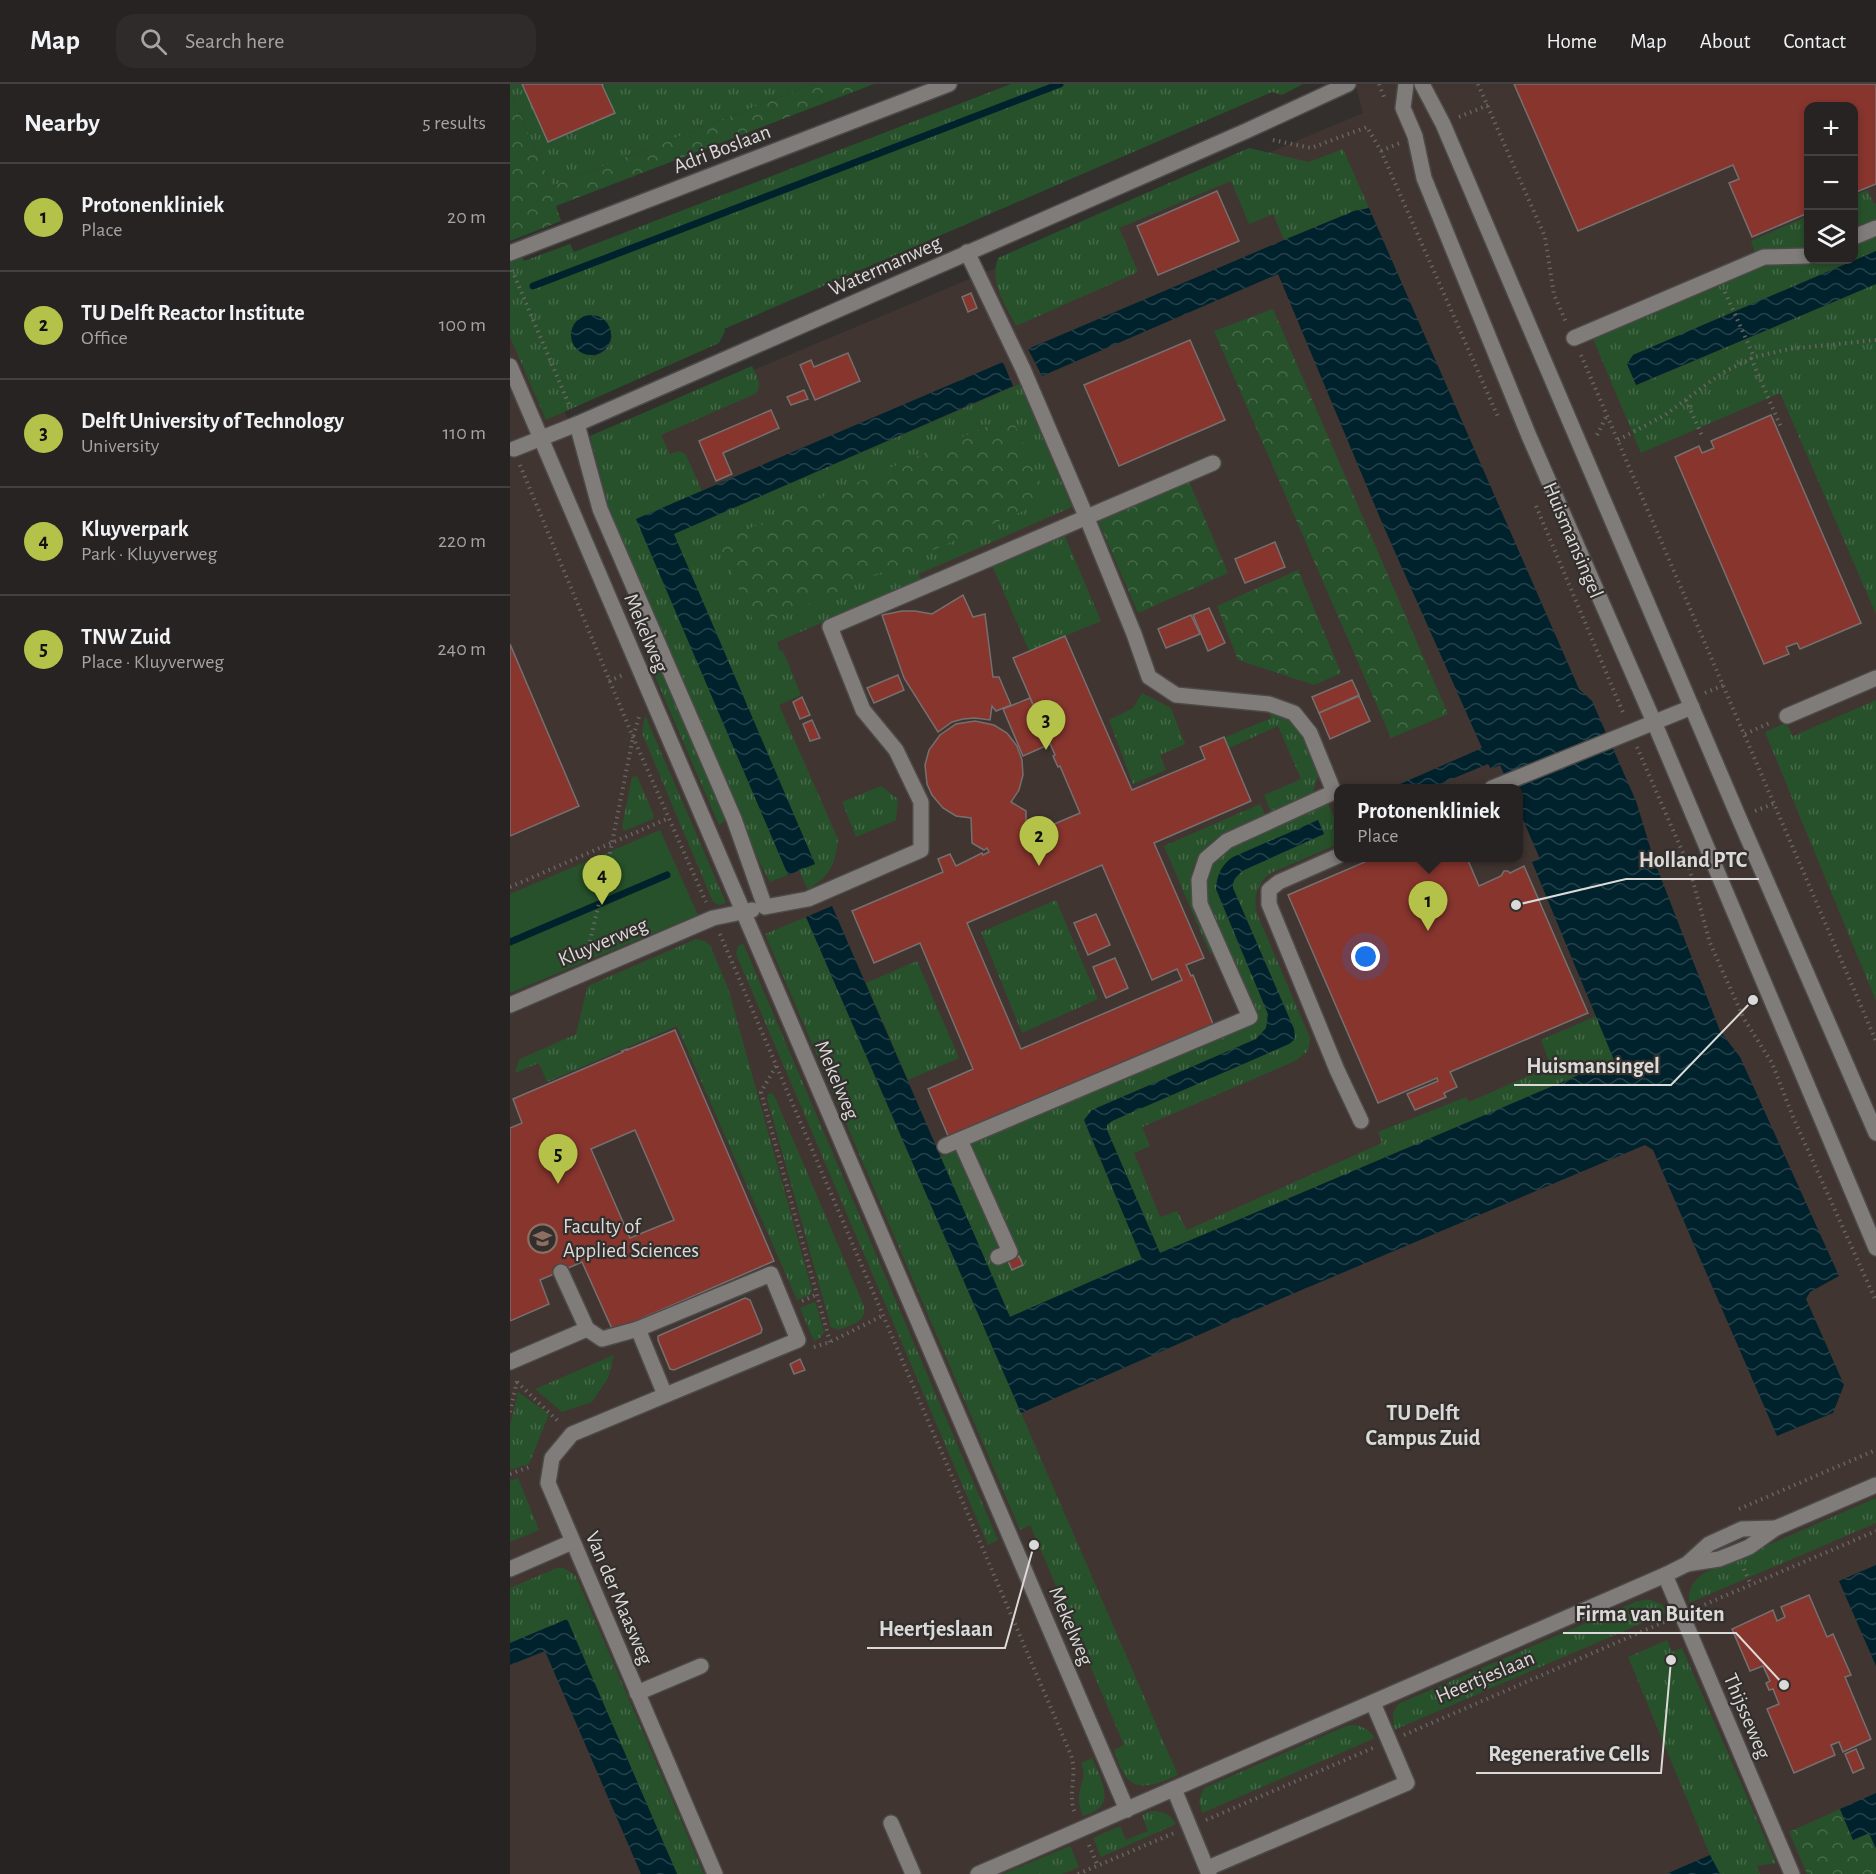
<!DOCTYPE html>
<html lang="en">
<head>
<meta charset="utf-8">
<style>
	body { margin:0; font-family:"Alegreya Sans",sans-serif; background:#2e2b2a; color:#f1f3f6 }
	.controls { position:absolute; right:18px; top:18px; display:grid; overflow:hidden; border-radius:12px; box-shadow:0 3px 9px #0003 }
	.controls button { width:54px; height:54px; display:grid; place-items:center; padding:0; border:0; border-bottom:2px solid #424040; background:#262322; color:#f1f3f6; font:30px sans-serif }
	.you { position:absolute; left:856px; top:873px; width:21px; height:21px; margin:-15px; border:4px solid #fff; border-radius:50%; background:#1a73e8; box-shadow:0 0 0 9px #1a73e833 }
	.badge { display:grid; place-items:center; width:39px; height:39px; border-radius:50%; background:#b5c249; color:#111; font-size:20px; font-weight:700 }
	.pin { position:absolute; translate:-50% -50px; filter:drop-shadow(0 2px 3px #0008) }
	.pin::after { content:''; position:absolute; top:32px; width:21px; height:18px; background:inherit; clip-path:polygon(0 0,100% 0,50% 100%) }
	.popup { position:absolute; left:824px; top:700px; width:189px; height:78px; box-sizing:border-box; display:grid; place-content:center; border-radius:12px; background:#262322; filter:drop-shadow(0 2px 4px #0005); font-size:20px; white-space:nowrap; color:#a4a4a5 }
	.popup b { font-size:22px; color:#f1f3f6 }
	.popup::after { content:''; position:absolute; left:50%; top:100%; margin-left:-12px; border:12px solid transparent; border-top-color:#262322 }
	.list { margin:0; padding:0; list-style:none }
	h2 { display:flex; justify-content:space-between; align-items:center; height:78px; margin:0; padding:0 24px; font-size:26px }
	h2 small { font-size:20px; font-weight:400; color:#a4a4a5 }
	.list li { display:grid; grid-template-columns:39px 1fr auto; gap:18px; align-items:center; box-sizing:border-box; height:108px; padding:0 24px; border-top:2px solid #424040 }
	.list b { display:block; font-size:22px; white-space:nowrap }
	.list p { margin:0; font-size:20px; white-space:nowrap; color:#a4a4a5 }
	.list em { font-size:20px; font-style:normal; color:#a4a4a5 }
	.icon { flex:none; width:33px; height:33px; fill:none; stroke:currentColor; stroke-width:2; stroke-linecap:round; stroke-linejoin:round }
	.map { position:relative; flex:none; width:1366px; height:1790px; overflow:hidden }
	header { display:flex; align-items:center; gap:36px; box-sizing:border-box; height:84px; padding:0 30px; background:#262322; border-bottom:2px solid #424040 }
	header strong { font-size:28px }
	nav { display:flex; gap:33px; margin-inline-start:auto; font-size:21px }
	.search { width:420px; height:54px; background:#2e2b2a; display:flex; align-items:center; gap:15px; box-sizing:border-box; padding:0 21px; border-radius:18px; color:#a4a4a5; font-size:22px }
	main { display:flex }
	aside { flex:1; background:#262322 }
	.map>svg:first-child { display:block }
</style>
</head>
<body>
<header>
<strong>Map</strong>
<div class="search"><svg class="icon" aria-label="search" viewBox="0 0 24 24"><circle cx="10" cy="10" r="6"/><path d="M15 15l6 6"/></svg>Search here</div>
<nav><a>Home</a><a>Map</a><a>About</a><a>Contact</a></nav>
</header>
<main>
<aside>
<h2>Nearby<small>5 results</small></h2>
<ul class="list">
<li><span class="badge">1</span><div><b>Protonenkliniek</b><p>Place</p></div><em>20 m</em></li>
<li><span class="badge">2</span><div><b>TU Delft Reactor Institute</b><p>Office</p></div><em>100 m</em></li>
<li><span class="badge">3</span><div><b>Delft University of Technology</b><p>University</p></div><em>110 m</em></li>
<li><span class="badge">4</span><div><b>Kluyverpark</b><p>Park · Kluyverweg</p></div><em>220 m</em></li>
<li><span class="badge">5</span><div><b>TNW Zuid</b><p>Place · Kluyverweg</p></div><em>240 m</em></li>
</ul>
</aside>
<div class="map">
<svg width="1366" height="1790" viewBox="0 0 1366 1790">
	<defs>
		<pattern id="grass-tufts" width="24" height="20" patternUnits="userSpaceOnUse" patternTransform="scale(1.5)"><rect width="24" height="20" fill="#27512b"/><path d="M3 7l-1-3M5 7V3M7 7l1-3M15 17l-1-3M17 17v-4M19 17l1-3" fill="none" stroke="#466949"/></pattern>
		<pattern id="forest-crowns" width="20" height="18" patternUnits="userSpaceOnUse" patternTransform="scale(1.5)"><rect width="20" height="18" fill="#27512b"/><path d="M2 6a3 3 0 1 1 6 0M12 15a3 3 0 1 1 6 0" fill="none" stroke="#466949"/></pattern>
		<pattern id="water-waves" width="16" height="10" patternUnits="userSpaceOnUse" patternTransform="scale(1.5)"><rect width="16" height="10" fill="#00222d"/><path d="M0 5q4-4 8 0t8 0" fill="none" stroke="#25424b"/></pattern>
	</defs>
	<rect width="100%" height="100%" fill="#322f2d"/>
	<path fill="#403531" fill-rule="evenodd" d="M 845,0 L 1366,0 L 1366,1790 L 0,1790 L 0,195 L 68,360 L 853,29 ZM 1298,22 L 1344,22 L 1344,176 L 1298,176 ZM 828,704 L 1008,704 L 1008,774 L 828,774 Z"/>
	<g fill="url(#grass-tufts)" fill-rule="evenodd">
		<polygon points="0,0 303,0 42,102 0,8"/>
		<path d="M 501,0 L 793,0 L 772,11 L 762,8 L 214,245 L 215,247 L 209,259 L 36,336 L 0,253 L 0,175 L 12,171 L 14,177 L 60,160 L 64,168 ZM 64,240 L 102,252 C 100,262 94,269 84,272 L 61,250 Z"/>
		<path d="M 739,64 L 799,78 L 833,65 L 859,124 L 844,127 L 774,156 L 763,130 L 739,140 L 721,97 L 609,144 L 628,188 L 506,242 C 495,220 479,199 488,174 Z"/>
		<polygon points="1357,106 1364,120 1366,119 1366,167 1123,271 1117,280 1127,301 1366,200 1366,530 1270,309 1131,369 1083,255 1250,183 1241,157 1298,132 1298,176 1344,176 1344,112"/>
		<path d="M 242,282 C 246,291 254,302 245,310 L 151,351 L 160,370 L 170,367 L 176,371 L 192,407 L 127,435 L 278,791 L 260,798 L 250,779 L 99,425 L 80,352 Z"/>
		<path d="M 510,300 L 562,423 L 409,490 L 411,496 L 267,558 L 270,567 L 273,567 L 291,611 L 269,621 L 328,755 C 325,782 320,791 298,806 L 289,786 L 305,780 L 163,450 ZM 501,332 L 537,416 L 246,542 L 209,458 Z"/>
		<polygon points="554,450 591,537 519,567 482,481"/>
		<polygon points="152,582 217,736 209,741 144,590 147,585"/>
		<polygon points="632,609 661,624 675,660 650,671 656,686 623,700 599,636 623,624"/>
		<polygon points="1366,616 1366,917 1255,648 1276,639 1283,652"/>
		<polygon points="766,628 784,631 809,690 802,710 761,728 754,711 791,695 768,642 719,664 714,654 761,634 760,629"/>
		<polygon points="135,631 216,819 209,821 203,818 132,649"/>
		<polygon points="127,692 144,732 143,735 114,747 112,743 122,693"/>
		<polygon points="371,702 388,715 386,736 346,753 332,718"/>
		<path d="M 817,717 L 828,743 L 828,760 L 759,790 C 747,801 744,811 746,827 L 800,954 L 798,967 L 785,977 L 632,1043 L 640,1062 L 624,1069 L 650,1133 L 667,1127 L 677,1146 L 872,1059 L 868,1048 L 956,1013 L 959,1018 L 1041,982 L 1031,956 L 1086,932 L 1105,976 L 650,1169 L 597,1046 L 597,1041 L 602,1037 L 779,960 L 785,955 L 784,945 L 723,804 C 722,795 728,790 734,786 L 814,750 L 808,736 L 707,796 L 706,805 L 758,930 L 757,944 L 746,955 L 582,1026 L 576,1042 L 633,1175 L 500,1233 L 430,1073 L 747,935 L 695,812 L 694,798 L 706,770 Z"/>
		<path d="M 750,720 L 755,730 C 717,747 670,763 683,816 C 688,834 697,851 704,868 L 700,870 L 654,762 Z"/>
		<polygon points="546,816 588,915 512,949 471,848"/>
		<path d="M 296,833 L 668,1691 C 652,1698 628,1710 615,1692 C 610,1685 607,1674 604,1666 L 614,1661 L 520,1441 L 510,1446 L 255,850 Z"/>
		<polygon points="186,855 195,857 200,861 218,904 302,1206 301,1210 287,1216 167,942 37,998 29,979 5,989 8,978 10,975 66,950 77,904 80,901"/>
		<polygon points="233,859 488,1456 478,1461 226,870 228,862"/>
		<polygon points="407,877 449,974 398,996 356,899"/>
		<path d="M 261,1009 L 264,1011 L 354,1222 C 357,1238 341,1241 328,1246 L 321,1243 L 257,1014 L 258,1010 Z"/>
		<polygon points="304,1218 306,1220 314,1248 310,1254 304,1257 290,1224"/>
		<polygon points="104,1271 98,1294 82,1318 52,1328 25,1305"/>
		<polygon points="8,1308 39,1330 19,1380 0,1386 0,1342"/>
		<polygon points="8,1394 29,1446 0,1458 0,1397"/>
		<path d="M 1366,1414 L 1366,1439 L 1179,1519 C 1178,1505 1183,1497 1194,1489 Z"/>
		<polygon points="47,1484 54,1484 66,1492 194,1790 167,1790 57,1535 0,1559 0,1504"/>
		<polygon points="1138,1515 1151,1520 1158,1528 884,1646 883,1629 888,1620 1125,1518"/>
		<polygon points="1157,1556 1162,1568 1172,1564 1266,1779 1247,1782 1250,1790 1210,1790 1200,1771 1118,1573"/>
		<path d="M 843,1641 C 853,1642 860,1646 865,1654 L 692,1729 L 689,1716 L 694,1704 L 836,1642 Z"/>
		<path d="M 582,1674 C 587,1687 601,1710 591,1722 C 587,1727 579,1730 573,1732 C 571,1726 568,1719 569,1713 C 570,1699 577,1694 571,1679 Z"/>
		<path d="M 641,1727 C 653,1727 660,1730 666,1740 L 591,1773 L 583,1754 L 610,1742 L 616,1756 L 638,1747 L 632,1731 Z"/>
		<polygon points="560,1762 569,1783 552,1790 493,1790"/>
	</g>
	<g fill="url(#forest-crowns)">
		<polygon points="303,0 364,0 46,122 51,137 0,157 0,8 42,102"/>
		<polygon points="763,225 938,630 881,654 704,247"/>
		<polygon points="501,332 538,416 246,543 208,458"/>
		<polygon points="678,395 718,489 628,529 587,434"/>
		<polygon points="788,486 831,589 804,601 728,576 707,522"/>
		<polygon points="1330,1725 1343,1756 1359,1749 1366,1765 1366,1790 1297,1790 1279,1748"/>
	</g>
	<polygon fill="#27512b" points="150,746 188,831 0,909 0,810"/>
	<g fill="url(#water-waves)">
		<path d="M 859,124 L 1069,605 L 1082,617 L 1126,717 L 1144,776 L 1210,947 L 1230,973 L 1329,1192 L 1300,1208 L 1296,1215 L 1334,1301 L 1323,1329 L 1267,1352 L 1143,1066 L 1135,1061 L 768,1216 L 511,1329 L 296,833 L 322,822 L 500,1233 L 632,1175 L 574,1036 L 582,1026 L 746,955 L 756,944 L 758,930 L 706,805 C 707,791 711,781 723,773 L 808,736 L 814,750 L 734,786 C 728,791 722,795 723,804 L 784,945 L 785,955 L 779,960 L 602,1037 L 597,1041 L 597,1046 L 650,1169 L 1104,976 L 1022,778 L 1030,775 L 1008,724 L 1008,704 L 1000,704 L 990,681 L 981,685 L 978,680 L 920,704 L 881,704 L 972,664 L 873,441 L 768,190 L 532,292 L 518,265 L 774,156 L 844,127 Z"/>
		<polygon points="1366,167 1366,200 1126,301 1117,280 1123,271"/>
		<circle cx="81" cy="251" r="20"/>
		<polygon points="493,278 503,302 164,450 305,780 278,791 126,435"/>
		<polygon points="1366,1481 1366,1582 1329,1497"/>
		<polygon points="57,1535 167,1790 131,1790 35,1567 0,1581 0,1559"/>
		<polygon points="1366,1709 1366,1765 1359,1749 1343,1756 1330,1725"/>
		<polygon points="1200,1771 1210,1790 1156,1790"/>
	</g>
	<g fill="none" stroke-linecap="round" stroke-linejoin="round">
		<g stroke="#00222d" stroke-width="7">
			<polyline points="23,202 550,0"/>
			<polyline points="0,858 157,791"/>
		</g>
	</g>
	<g fill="#88352e" stroke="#757070" stroke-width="1.5" fill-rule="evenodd">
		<polygon points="12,0 93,0 92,1 105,29 38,58"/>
		<polygon points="1004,0 1366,0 1366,100 1344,109 1344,22 1298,22 1298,129 1242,153 1219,99 1229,95 1223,81 1068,147"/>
		<polygon points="707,107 729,157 648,191 627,142"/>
		<polygon points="461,209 467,224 458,228 452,213"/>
		<polygon points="680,256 715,336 609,382 574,301"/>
		<polygon points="338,269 350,297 305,316 290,281 301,276 304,283"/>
		<polygon points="294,306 298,315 281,321 277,313"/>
		<polygon points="261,326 269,344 213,369 222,390 206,397 189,357"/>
		<polygon points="1261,331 1351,539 1290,565 1287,559 1276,563 1279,570 1254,580 1165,373 1189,362 1192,369 1204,364 1201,357"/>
		<polygon points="765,458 775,483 735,499 725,475"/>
		<polygon points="453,511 463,533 475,530 483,593 489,593 501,621 486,627 482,622 480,636 465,634 453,635 442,638 428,648 394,594 372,531 392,527 405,527 422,530"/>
		<polygon points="699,524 715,559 698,567 683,531"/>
		<polygon points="681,531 690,550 656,564 648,545"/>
		<path d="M 555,552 L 622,706 L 695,675 L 690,663 L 714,653 L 741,717 L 644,759 L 694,874 L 676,881 L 681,892 L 683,891 L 703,940 L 439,1054 L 418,1005 L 463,985 L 410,859 L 364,879 L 342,827 L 433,788 L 428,775 L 440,770 L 446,782 L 472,769 L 473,771 L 479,768 L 477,764 L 474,766 L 462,759 L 461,734 L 446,732 L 433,724 L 422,711 L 417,700 L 415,681 L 419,666 L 430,651 L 446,640 L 465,637 L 484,641 L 497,649 L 507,662 L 512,676 L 513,691 L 509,706 L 501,718 L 516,727 L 516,746 L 512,748 L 514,753 L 570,729 L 550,682 L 548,683 L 543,672 L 545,671 L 503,574 ZM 592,781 L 642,896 L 667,885 L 672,896 L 511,965 L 457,839 Z"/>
		<polygon points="0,560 69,722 0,752"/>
		<polygon points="388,591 394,606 364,619 357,604"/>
		<polygon points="842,596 849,611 809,629 802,613"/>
		<polygon points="849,612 860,637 820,655 809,629"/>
		<polygon points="292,613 300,631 290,635 283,618"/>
		<polygon points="520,614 540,660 513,672 493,625"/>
		<polygon points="302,636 310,654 300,657 293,640"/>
		<polygon points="864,774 957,774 969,802 991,792 994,787 998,787 1000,789 1014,782 1078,929 940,988 947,1003 934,1009 936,1013 905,1026 897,1010 928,997 927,994 868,1019 778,811"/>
		<polygon points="586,830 600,861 578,871 564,839"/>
		<polygon points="605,874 618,904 596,914 583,883"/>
		<path d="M 165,946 L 264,1177 L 103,1247 L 72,1178 L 30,1196 L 39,1220 L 0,1237 L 0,1044 L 12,1039 L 3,1015 L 113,968 L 112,967 L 117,965 L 117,966 ZM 125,1046 L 164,1136 L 120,1154 L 81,1065 Z"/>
		<polygon points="509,1172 513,1181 502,1186 498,1177"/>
		<polygon points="235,1214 240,1216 252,1245 251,1249 164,1286 160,1285 148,1256 148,1252"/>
		<polygon points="290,1275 295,1286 284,1290 280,1280"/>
		<polygon points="1299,1511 1317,1553 1323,1550 1341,1591 1335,1593 1361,1655 1333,1668 1329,1658 1321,1661 1325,1671 1284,1689 1257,1625 1269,1620 1263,1605 1259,1606 1256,1599 1260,1597 1253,1582 1240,1587 1222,1545 1263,1526 1267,1537 1275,1533 1271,1523"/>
		<polygon points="1346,1665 1354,1684 1343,1689 1335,1670"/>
	</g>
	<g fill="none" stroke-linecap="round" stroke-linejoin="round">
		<defs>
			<g id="minor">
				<polyline points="896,0 893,24 905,52 914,94 1019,352 1144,638 1366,1164"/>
				<polyline points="912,0 933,40 1229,734 1366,1049"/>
				<polyline points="1344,153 1366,144"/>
				<polyline points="0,169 439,0"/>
				<polyline points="1064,254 1254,173 1298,172"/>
				<polyline points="0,282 617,1726"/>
				<polyline points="67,340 90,425 224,735 255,823 298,815 411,766 411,718 386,666 353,626 320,543 703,379"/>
				<polyline points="4,365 67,340 736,47 838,0"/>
				<polyline points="1277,632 1366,594"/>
				<polyline points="982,704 1182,623"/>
				<polyline points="828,772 769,798 759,806 759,820 827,986 851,1037"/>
				<polyline points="0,921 203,834 242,826"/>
				<polyline points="450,1056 500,1168 488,1173"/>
				<polyline points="435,1062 740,933 690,820 689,796 696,775 717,757 824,708 800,649 784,629 759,620 666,611 639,593 624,550 576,432 513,285 457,168"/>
				<polyline points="51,1188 77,1245 92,1255 128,1245"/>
				<polyline points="0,1278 77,1245"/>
				<polyline points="155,1311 128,1245 261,1190 288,1256 62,1350 42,1374 38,1399 205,1790"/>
				<polyline points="1177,1480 1209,1475 1227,1468 1239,1463 1266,1444 1366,1401"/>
				<polyline points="0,1485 62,1458"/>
				<polyline points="1155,1491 1282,1790"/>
				<polyline points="127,1609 191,1582"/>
				<polyline points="664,1705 699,1790"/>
				<polyline points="381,1739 403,1790"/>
				<polyline points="698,1784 897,1699 863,1619"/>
				<polyline points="468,1790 1155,1491 1177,1480 1199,1460 1232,1445 1266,1444"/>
			</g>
		</defs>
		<use href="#minor" stroke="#4c4a49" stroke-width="18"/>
		<g stroke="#676462" stroke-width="4" stroke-dasharray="1.5 4.5" stroke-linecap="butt">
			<polyline points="869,0 874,13"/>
			<polyline points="968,0 1035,153 1044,211 1057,240"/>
			<polyline points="949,33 978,21"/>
			<polyline points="763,56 801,64 857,43 871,67 989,335"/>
			<polyline points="871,67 890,59"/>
			<polyline points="2,186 60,323"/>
			<polyline points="1215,208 1244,273"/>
			<polyline points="1071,271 1366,957"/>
			<polyline points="1241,274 1271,343"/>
			<polyline points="1176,316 1192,352"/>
			<polyline points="1087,351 1097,331"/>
			<polyline points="1108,356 1155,331 1212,289 1244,273 1279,265 1366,256"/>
			<polyline points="10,381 123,653 196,818"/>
			<polyline points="1026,422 1114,631"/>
			<polyline points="99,597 113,591"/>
			<polyline points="1195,609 1214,601"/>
			<polyline points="1235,650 1262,638"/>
			<polyline points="1127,663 1179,783 1200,859 1234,935 1262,979 1283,1033 1366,1217"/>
			<polyline points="1245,727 1265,719"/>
			<polyline points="0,803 159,734"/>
			<path d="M 210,850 L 561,1671 C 568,1691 557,1710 565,1729"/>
			<polyline points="77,869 94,799 123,653 129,633"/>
			<polyline points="266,982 251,1008 320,1258"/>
			<polyline points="292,1217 308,1210"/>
			<polyline points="304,1263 320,1258 374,1231"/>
			<polyline points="7,1298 50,1339"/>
			<polyline points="0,1328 7,1297"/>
			<polyline points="0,1390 22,1382"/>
			<polyline points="1229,1425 1366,1366"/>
			<polyline points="1234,1485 1241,1501"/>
			<polyline points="1189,1523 1366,1447"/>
			<polyline points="894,1651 1154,1538"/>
			<polyline points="696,1736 863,1664"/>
			<polyline points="579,1761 588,1782"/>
			<polyline points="568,1790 664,1749"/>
		</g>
		<use href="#minor" stroke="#807c7a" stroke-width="15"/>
	</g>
	<defs>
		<symbol id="university-ring" viewBox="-11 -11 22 22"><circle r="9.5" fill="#322f2d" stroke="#8d6e63" stroke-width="1.5"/><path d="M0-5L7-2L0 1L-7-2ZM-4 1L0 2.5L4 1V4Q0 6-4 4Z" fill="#8d6e63"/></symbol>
	</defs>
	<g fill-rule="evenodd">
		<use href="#university-ring" x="16" y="1138" width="33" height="33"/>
	</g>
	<g text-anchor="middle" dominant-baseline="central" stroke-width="4.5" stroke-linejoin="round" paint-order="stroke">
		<g font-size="21" fill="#dcdad9" stroke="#322f2d">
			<text transform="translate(212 65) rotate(-21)">Adri Boslaan</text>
			<text transform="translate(375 182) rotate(-24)">Watermanweg</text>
			<text transform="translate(1063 456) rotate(67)">Huismansingel</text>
			<text transform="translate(136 549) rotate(67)">Mekelweg</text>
			<text transform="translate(93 858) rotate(-23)">Kluyverweg</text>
			<text transform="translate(327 996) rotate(67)">Mekelweg</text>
			<text transform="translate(109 1514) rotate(67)">Van der Maasweg</text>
			<text transform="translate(561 1542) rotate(67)">Mekelweg</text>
			<text transform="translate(975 1593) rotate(-23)">Heertjeslaan</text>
			<text transform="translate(1237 1632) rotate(67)">Thijsseweg</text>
		</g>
		<g font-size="21" fill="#dcdad9" stroke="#322f2d" text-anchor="start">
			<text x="53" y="1142">Faculty of<tspan x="53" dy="24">Applied Sciences</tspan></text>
		</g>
		<g font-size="22" font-weight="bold" fill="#dcdad9" stroke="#322f2d">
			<text x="913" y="1329">TU Delft<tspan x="913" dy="25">Campus Zuid</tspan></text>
		</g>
	</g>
	<path fill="none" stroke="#dcdad9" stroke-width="2" d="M1006 821L1116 795H1249M1243 916L1161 1001H1004M1274 1601L1226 1549H1053M524 1461L495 1564H357M1161 1576L1151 1689H966"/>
	<g fill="#dcdad9" stroke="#322f2d" stroke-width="2">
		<circle cx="1006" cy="821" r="6"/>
		<circle cx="1243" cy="916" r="6"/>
		<circle cx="1274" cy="1601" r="6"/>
		<circle cx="524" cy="1461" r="6"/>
		<circle cx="1161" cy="1576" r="6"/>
	</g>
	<g font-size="22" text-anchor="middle" font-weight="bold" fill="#dcdad9" stroke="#322f2d" stroke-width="4.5" stroke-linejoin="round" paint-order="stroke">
		<text x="1183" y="783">Holland PTC</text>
		<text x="1083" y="989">Huismansingel</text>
		<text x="1140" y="1537">Firma van Buiten</text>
		<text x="426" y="1552">Heertjeslaan</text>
		<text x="1059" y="1677">Regenerative Cells</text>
	</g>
</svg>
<div class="controls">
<button>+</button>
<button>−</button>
<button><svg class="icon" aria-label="layers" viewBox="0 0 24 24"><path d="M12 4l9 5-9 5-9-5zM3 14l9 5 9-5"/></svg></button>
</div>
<div class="you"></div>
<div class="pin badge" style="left:918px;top:847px">1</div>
<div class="popup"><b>Protonenkliniek</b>Place</div>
<div class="pin badge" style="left:529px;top:782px">2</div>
<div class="pin badge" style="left:536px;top:666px">3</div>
<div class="pin badge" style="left:92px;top:821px">4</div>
<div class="pin badge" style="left:48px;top:1100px">5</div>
</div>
</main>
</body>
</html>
